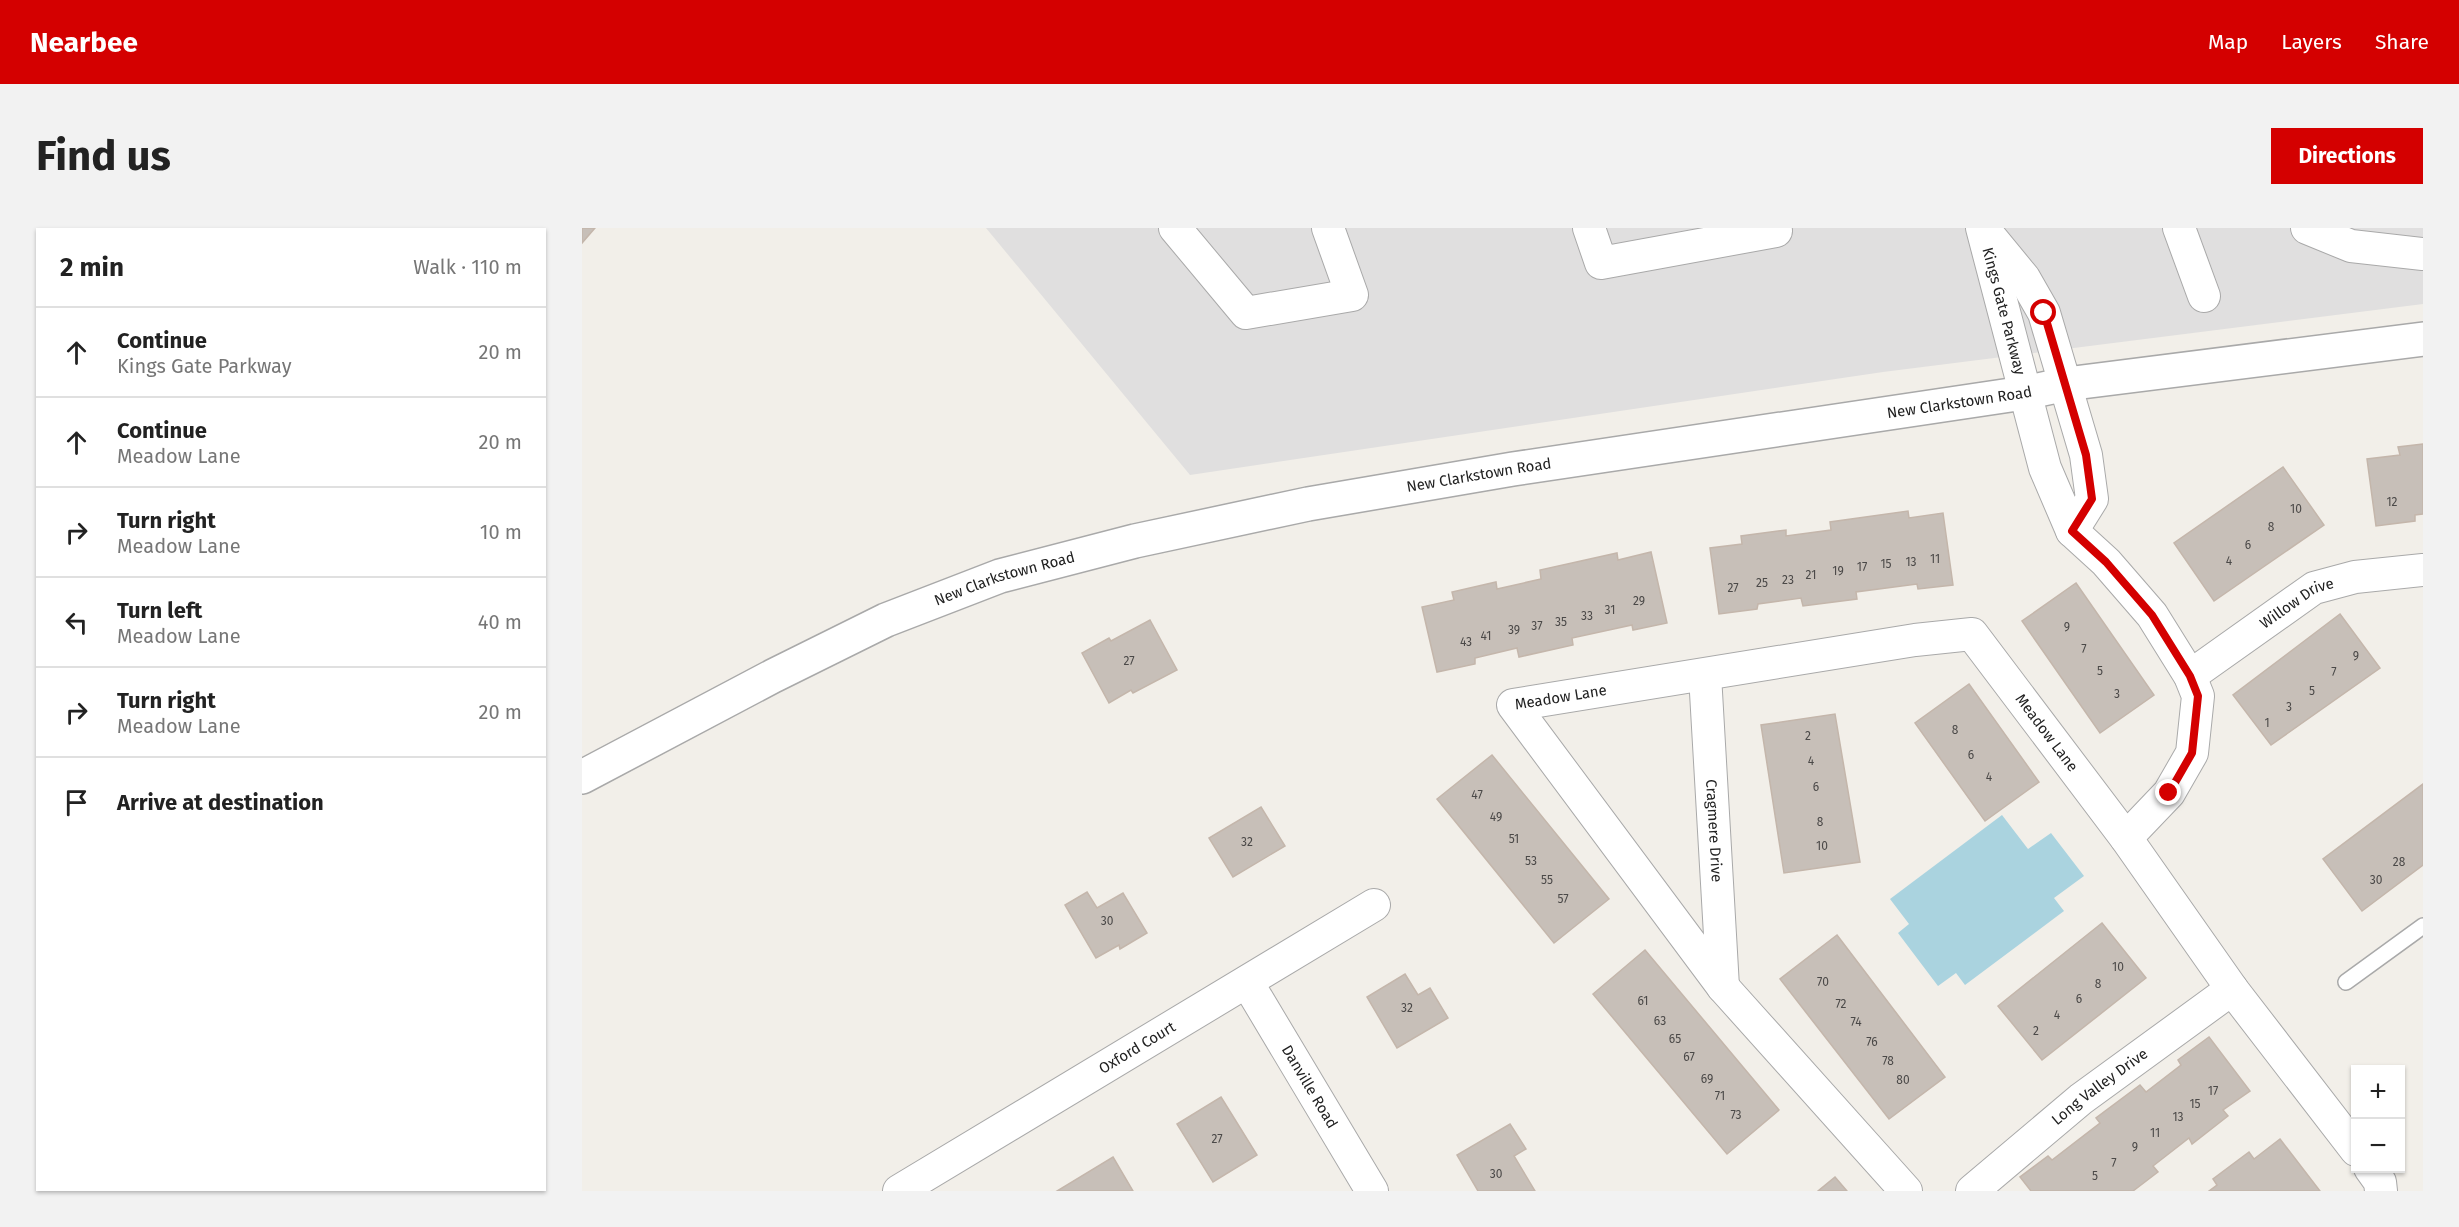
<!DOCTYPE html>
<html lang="en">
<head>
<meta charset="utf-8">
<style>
	body { margin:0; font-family:"Fira Sans",sans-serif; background:#f2f2f2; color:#222 }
	.controls { position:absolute; right:18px; bottom:18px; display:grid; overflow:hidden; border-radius:0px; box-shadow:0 2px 4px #0004 }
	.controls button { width:54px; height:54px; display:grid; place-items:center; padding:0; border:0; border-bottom:2px solid #e0e0e0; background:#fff; color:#222; font:30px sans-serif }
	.stop { position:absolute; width:18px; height:18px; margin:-14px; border:4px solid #d40000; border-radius:50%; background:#fff }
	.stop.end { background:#d40000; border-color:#fff; box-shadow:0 2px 6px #0008 }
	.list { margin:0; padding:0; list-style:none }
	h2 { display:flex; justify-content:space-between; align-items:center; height:78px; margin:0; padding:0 24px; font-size:26px }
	h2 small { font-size:20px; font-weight:400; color:#767676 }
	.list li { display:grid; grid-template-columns:39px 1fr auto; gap:18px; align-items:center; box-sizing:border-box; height:90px; padding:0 24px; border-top:2px solid #e0e0e0 }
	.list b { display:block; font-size:22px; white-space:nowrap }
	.list p { margin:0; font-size:20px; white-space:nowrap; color:#767676 }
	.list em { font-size:20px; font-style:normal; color:#767676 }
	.icon { flex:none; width:33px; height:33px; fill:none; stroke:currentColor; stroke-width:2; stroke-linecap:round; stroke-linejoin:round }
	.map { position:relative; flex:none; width:1841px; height:963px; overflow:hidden; border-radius:0px }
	header { display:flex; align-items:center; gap:36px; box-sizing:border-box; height:84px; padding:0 30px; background:#d40000; color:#fff }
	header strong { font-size:28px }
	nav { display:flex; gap:33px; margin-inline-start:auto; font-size:21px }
	.intro { display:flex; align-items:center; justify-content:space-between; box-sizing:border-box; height:144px; padding:0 36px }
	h1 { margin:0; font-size:42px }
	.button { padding:15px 27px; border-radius:0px; background:#d40000; color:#fff; font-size:21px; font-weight:700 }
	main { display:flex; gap:36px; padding:0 36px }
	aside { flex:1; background:#fff; border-radius:0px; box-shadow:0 2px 4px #0004 }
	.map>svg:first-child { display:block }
</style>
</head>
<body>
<header>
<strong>Nearbee</strong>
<nav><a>Map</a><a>Layers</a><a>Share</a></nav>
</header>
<div class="intro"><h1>Find us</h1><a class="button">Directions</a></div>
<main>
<aside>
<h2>2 min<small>Walk · 110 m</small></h2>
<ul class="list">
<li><svg class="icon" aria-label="ahead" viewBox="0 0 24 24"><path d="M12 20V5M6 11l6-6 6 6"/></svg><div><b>Continue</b><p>Kings Gate Parkway</p></div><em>20 m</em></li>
<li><svg class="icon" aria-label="ahead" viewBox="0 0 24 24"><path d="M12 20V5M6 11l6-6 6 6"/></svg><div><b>Continue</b><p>Meadow Lane</p></div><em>20 m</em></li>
<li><svg class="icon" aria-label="right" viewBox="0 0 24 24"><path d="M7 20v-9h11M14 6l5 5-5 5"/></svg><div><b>Turn right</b><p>Meadow Lane</p></div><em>10 m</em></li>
<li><svg class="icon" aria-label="left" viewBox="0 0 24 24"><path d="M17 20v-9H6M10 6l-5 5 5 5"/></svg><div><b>Turn left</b><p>Meadow Lane</p></div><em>40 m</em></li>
<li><svg class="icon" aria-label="right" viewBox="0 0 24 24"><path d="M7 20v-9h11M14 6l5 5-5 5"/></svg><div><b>Turn right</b><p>Meadow Lane</p></div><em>20 m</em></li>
<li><svg class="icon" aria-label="arrive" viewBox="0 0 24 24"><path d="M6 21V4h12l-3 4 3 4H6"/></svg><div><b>Arrive at destination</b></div></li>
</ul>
</aside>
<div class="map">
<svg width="1841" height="963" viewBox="0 0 1841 963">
	<rect width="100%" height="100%" fill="#f2efe9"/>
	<polygon fill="#e0dfdf" points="404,0 1841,0 1841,76 1301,144 608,247"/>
	<polygon fill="#aad3df" points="1420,587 1446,621 1469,605 1502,648 1472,670 1482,683 1383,757 1374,745 1356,758 1316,705 1327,696 1308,671"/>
	<g fill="#c7bfb8" stroke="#c4b6ab" stroke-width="1.5">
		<polygon points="0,0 13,0 0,15"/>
		<polygon points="1841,216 1841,286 1833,287 1833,293 1794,298 1785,231 1818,227 1816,219"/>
		<polygon points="1701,239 1742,297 1632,373 1592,315"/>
		<polygon points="1326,283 1327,290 1361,285 1371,357 1336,361 1335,356 1274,364 1275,371 1221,378 1219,370 1176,376 1175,381 1137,386 1128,320 1160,316 1159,308 1204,302 1204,308 1249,302 1248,294"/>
		<polygon points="1069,324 1085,395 1051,402 1050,397 990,410 991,417 937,429 935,420 893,430 893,436 855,444 840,379 872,372 870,364 914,354 915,361 959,351 958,342 1035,325 1036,332"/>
		<polygon points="1494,355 1572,467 1518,505 1440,393"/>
		<polygon points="1758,386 1798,440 1689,517 1651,467"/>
		<polygon points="568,392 595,442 551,465 549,462 527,475 500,425 527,410 529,413"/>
		<polygon points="1387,456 1457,554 1403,593 1333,495"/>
		<polygon points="1253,486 1278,634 1202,645 1179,497"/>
		<polygon points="910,527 1027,671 972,715 855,571"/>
		<polygon points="1841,556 1841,637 1780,683 1741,631"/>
		<polygon points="679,579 703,618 651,649 627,610"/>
		<polygon points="505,664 515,680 541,665 565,705 538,721 537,717 514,730 483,677"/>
		<polygon points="1520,695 1564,750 1460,832 1416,778"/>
		<polygon points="1255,707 1363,849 1307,891 1198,751"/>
		<polygon points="1063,722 1197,882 1145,926 1011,766"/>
		<polygon points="823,746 836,767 848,760 866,790 815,820 785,769"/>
		<polygon points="1627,809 1668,863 1641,882 1646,888 1610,916 1607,910 1571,938 1576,944 1551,963 1449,963 1438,949 1466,928 1470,932 1518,895 1514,890 1558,857 1564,864 1599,837 1596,832"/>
		<polygon points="639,869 675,927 631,954 595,896"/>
		<polygon points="928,896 944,921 932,928 953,963 896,963 875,927"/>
		<polygon points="1698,911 1738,963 1627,963 1635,957 1631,951 1667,924 1672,931"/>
		<polygon points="531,929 551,963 475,963"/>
		<polygon points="1253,949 1265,963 1236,963"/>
	</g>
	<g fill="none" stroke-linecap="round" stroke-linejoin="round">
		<defs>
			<polyline id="service" points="1764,754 1841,698"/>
			<g id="minor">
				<polyline points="593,0 664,85 770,67 746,0"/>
				<polyline points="1007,0 1019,35 1194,3 1192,0"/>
				<path id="s1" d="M 1400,0 L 1463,240 L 1490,303 L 1524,334 L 1570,387 L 1608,448 L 1616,468 L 1610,525 L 1587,565 L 1544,610"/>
				<polyline points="1597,0 1622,68"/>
				<polyline points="1725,0 1769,18 1841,26"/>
				<polyline points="1405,5 1442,50 1462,85 1504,227 1510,271 1490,303"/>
				<path id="s2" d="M 1123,447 L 1141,759"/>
				<path id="s3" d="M 1608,448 L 1732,360 L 1773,349 L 1841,342"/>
				<path id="s4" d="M 665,754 L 790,963"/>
				<polyline points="1788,940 1798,954 1799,963"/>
				<path id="s5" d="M 317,963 L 792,677"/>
				<path id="s6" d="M 1324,963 L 1141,759 L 931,477 L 1333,412 L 1390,406 L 1544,610 L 1650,761 L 1774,922"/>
				<path id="s7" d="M 1390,963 L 1499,871 L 1650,761"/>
			</g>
			<g id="tertiary">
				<path id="s8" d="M 0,549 L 191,448 L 304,392 L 418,348 L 553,313 L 726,276 L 931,241 L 1442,165 L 1484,156 L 1841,111"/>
			</g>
		</defs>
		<use href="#service" stroke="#a9a9a9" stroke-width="18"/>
		<use href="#minor" stroke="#a9a9a9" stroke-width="34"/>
		<use href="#tertiary" stroke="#a9a9a9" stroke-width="36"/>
		<use href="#service" stroke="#fff" stroke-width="15"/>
		<use href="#minor" stroke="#fff" stroke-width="32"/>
		<use href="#tertiary" stroke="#fff" stroke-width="33"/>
	</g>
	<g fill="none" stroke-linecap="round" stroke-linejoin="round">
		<polyline stroke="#d40000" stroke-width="8" points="1462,85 1504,227 1510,271 1490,303 1524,334 1570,387 1608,448 1616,468 1610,525 1587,565"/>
	</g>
	<g text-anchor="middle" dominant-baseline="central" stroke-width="4.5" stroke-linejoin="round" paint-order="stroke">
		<g font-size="12" fill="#4b4948">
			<text x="1810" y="274">12</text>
			<text x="1714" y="281">10</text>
			<text x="1689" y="299">8</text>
			<text x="1666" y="317">6</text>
			<text x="1353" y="331">11</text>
			<text x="1647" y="333">4</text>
			<text x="1329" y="334">13</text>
			<text x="1304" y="336">15</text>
			<text x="1280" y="339">17</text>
			<text x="1256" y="343">19</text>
			<text x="1229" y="347">21</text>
			<text x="1206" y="352">23</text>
			<text x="1180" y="355">25</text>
			<text x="1151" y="360">27</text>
			<text x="1057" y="373">29</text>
			<text x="1028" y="382">31</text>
			<text x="1005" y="388">33</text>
			<text x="979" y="394">35</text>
			<text x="955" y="398">37</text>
			<text x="1485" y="399">9</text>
			<text x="932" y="402">39</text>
			<text x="904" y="408">41</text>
			<text x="884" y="414">43</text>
			<text x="1502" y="421">7</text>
			<text x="1774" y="428">9</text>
			<text x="547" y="433">27</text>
			<text x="1518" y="443">5</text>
			<text x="1752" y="444">7</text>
			<text x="1730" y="463">5</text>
			<text x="1535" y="466">3</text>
			<text x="1707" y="479">3</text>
			<text x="1685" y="495">1</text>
			<text x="1373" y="502">8</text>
			<text x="1226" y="508">2</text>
			<text x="1389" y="527">6</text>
			<text x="1229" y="533">4</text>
			<text x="1407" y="549">4</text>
			<text x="1234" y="559">6</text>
			<text x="895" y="567">47</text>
			<text x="914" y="589">49</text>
			<text x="1238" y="594">8</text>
			<text x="932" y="611">51</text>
			<text x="665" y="614">32</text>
			<text x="1240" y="618">10</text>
			<text x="949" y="633">53</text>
			<text x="1817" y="634">28</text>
			<text x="965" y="652">55</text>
			<text x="1794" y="652">30</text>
			<text x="981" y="671">57</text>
			<text x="525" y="693">30</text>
			<text x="1536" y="739">10</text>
			<text x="1241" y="754">70</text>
			<text x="1516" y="756">8</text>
			<text x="1497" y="771">6</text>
			<text x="1061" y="773">61</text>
			<text x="1259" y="776">72</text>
			<text x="825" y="780">32</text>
			<text x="1475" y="787">4</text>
			<text x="1078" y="793">63</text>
			<text x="1274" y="794">74</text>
			<text x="1454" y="803">2</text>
			<text x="1093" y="811">65</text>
			<text x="1290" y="814">76</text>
			<text x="1107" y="829">67</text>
			<text x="1306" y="833">78</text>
			<text x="1125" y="851">69</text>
			<text x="1321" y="852">80</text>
			<text x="1631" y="863">17</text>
			<text x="1138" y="868">71</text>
			<text x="1613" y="876">15</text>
			<text x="1154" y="887">73</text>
			<text x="1596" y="889">13</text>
			<text x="1573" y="905">11</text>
			<text x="635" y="911">27</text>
			<text x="1553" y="919">9</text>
			<text x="1532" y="935">7</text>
			<text x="914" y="946">30</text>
			<text x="1513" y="948">5</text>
		</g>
		<g font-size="15" fill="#222" stroke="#fff">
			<text stroke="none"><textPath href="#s1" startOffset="86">Kings Gate Parkway</textPath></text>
			<text stroke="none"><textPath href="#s8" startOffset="1440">New Clarkstown Road</textPath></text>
			<text stroke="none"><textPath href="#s8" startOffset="954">New Clarkstown Road</textPath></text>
			<text stroke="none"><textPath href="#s8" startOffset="468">New Clarkstown Road</textPath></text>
			<text stroke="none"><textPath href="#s3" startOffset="130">Willow Drive</textPath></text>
			<text stroke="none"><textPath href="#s6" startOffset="674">Meadow Lane</textPath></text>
			<text stroke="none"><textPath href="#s6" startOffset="1214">Meadow Lane</textPath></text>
			<text stroke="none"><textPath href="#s2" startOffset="156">Cragmere Drive</textPath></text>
			<text stroke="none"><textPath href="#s5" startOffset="278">Oxford Court</textPath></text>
			<text stroke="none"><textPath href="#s4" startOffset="122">Danville Road</textPath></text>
			<text stroke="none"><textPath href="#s7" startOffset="165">Long Valley Drive</textPath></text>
		</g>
	</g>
</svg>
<div class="controls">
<button>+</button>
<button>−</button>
</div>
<div class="stop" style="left:1462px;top:85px"></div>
<div class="stop end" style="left:1587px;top:565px"></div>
</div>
</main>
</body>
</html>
